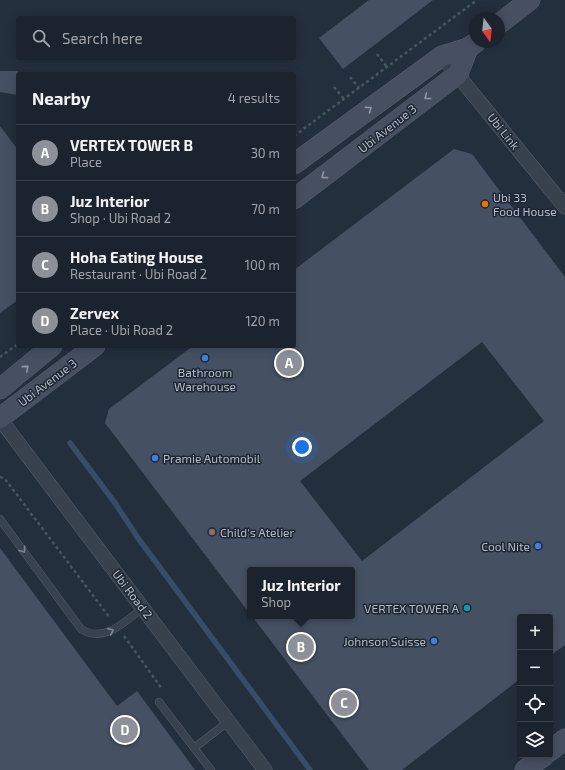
<!DOCTYPE html>
<html lang="en">
<head>
<meta charset="utf-8">
<style>
	body { margin:0; font-family:"Exo 2",sans-serif; background:#242b36; color:#f1f3f6 }
	.controls { position:absolute; right:12px; bottom:12px; display:grid; overflow:hidden; border-radius:4px; box-shadow:0 2px 10px #0003 }
	.controls button { width:36px; height:36px; display:grid; place-items:center; padding:0; border:0; border-bottom:1px solid #39404a; background:#1b232e; color:#f1f3f6; font:20px sans-serif }
	.compass { position:absolute; left:469px; top:12px; width:36px; height:36px; border-radius:50%; background:#1b232e; box-shadow:0 2px 10px #0003; rotate:165deg }
	.you { position:absolute; left:302px; top:447px; width:14px; height:14px; margin:-10px; border:3px solid #fff; border-radius:50%; background:#1a73e8; box-shadow:0 0 0 6px #1a73e833 }
	.badge { display:grid; place-items:center; width:26px; height:26px; border-radius:50%; background:#8c9099; color:#fff; font-size:13px; font-weight:700 }
	.pin { position:absolute; translate:-50% -50%; border:2px solid #fff; box-shadow:0 1px 4px #0006 }
	.popup { position:absolute; left:247px; top:567px; width:108px; height:52px; box-sizing:border-box; display:grid; place-content:center; border-radius:4px; background:#1b232e; filter:drop-shadow(0 1px 3px #0005); font-size:13px; white-space:nowrap; color:#a0a4aa }
	.popup b { font-size:15px; color:#f1f3f6 }
	.popup::after { content:''; position:absolute; left:50%; top:100%; margin-left:-8px; border:8px solid transparent; border-top-color:#1b232e }
	.list { margin:0; padding:0; list-style:none }
	h2 { display:flex; justify-content:space-between; align-items:center; height:52px; margin:0; padding:0 16px; font-size:17px }
	h2 small { font-size:13px; font-weight:400; color:#a0a4aa }
	.list li { display:grid; grid-template-columns:26px 1fr auto; gap:12px; align-items:center; box-sizing:border-box; height:56px; padding:0 16px; border-top:1px solid #39404a }
	.list b { display:block; font-size:15px; white-space:nowrap }
	.list p { margin:0; font-size:13px; white-space:nowrap; color:#a0a4aa }
	.list em { font-size:13px; font-style:normal; color:#a0a4aa }
	.icon { flex:none; width:22px; height:22px; fill:none; stroke:currentColor; stroke-width:2; stroke-linecap:round; stroke-linejoin:round }
	.map { position:relative; flex:none; width:565px; height:770px; overflow:hidden }
	.search { position:absolute; background:#1b232e; box-shadow:0 2px 10px #0003; left:16px; top:16px; width:280px; height:44px; display:flex; align-items:center; gap:10px; box-sizing:border-box; padding:0 14px; border-radius:4px; color:#a0a4aa; font-size:15px }
	.panel { position:absolute; background:#1b232e; box-shadow:0 2px 10px #0003; left:16px; top:72px; width:280px; height:276px; border-radius:4px }
	.map>svg:first-child { display:block }
</style>
</head>
<body>
<div class="map">
<svg width="565" height="770" viewBox="0 0 565 770">
	<rect width="100%" height="100%" fill="#242f3e"/>
	<g fill="none" stroke-linecap="round" stroke-linejoin="round">
		<polyline stroke="#394c67" stroke-width="5.5" points="70,443 115,503 138,538 310,770"/>
	</g>
	<g fill="#455162" fill-rule="evenodd">
		<polygon points="369,0 433,0 343,69 319,38"/>
		<polygon points="0,71 18,71 18,95 0,92"/>
		<polygon points="0,126 18,150 18,300 0,313"/>
		<path d="M 454,149 L 472,154 L 565,277 L 565,645 L 550,656 L 550,617 L 520,617 L 520,679 L 402,770 L 369,770 L 252,616 L 352,616 L 352,570 L 250,570 L 250,614 L 105,423 L 109,409 L 193,346 L 294,346 L 294,270 ZM 482,342 L 544,421 L 362,561 L 300,481 Z"/>
		<polygon points="0,548 117,706 137,691 195,770 0,770"/>
	</g>
	<g fill="none" stroke-linecap="round" stroke-linejoin="round">
		<defs>
			<g id="lane">
				<path d="M 0,519 L 81,629 C 104,644 126,621 144,607"/>
				<polyline points="159,702 211,770"/>
				<polyline points="194,748 229,721"/>
			</g>
			<g id="street">
				<polyline points="442,56 565,207"/>
				<polyline points="0,419 265,770"/>
			</g>
			<g id="secondary">
				<polyline points="499,24 530,0"/>
				<polyline points="294,164 442,56 468,48 475,43"/>
				<polyline points="294,199 458,74 468,48"/>
				<polyline points="0,389 52,346"/>
				<polyline points="0,418 95,346"/>
				<polyline points="550,751 565,739"/>
				<polyline points="525,770 545,755"/>
			</g>
		</defs>
		<use href="#lane" stroke="#565f6c" stroke-width="8"/>
		<use href="#street" stroke="#565f6c" stroke-width="15"/>
		<use href="#secondary" stroke="#565f6c" stroke-width="21"/>
		<g stroke="#44595c" stroke-width="2.5" stroke-dasharray="3 3" stroke-linecap="butt">
			<polyline points="377,54 387,67"/>
			<polyline points="350,77 359,88"/>
			<polyline points="334,87 344,99"/>
			<polyline points="294,136 477,0"/>
			<polyline points="0,357 18,344"/>
			<polyline points="0,477 5,479 110,618"/>
			<polyline points="124,636 162,689"/>
		</g>
		<use href="#lane" stroke="#38414e" stroke-width="7"/>
		<use href="#street" stroke="#38414e" stroke-width="14"/>
		<use href="#secondary" stroke="#465061" stroke-width="20"/>
	</g>
	<defs><path id="oneway-chevron" d="M-2-3.5L2.5 0L-2 3.5" fill="none" stroke-width="1.6" stroke-linecap="round" stroke-linejoin="round"/></defs>
	<g stroke="#8e96a5">
		<use href="#oneway-chevron" transform="translate(427 97) rotate(142)"/>
		<use href="#oneway-chevron" transform="translate(369 109) rotate(-36)"/>
		<use href="#oneway-chevron" transform="translate(324 176) rotate(143)"/>
		<use href="#oneway-chevron" transform="translate(26 368) rotate(-40)"/>
	</g>
	<g stroke="#7c8592">
		<use href="#oneway-chevron" transform="translate(23 550) rotate(54)"/>
		<use href="#oneway-chevron" transform="translate(111 631) rotate(-24)"/>
	</g>
	<circle fill="#e8710a" stroke="#1d2633" stroke-width="1.5" cx="485" cy="204" r="4"/>
	<g fill="#3f7fe0" stroke="#1d2633" stroke-width="1.5">
		<circle cx="205" cy="358" r="4"/>
		<circle cx="155" cy="458" r="4"/>
		<circle cx="538" cy="546" r="4"/>
		<circle cx="434" cy="641" r="4"/>
	</g>
	<circle fill="#8d6e63" stroke="#1d2633" stroke-width="1.5" cx="212" cy="532" r="4"/>
	<circle fill="#0f9aa8" stroke="#1d2633" stroke-width="1.5" cx="467" cy="608" r="4"/>
	<g text-anchor="middle" dominant-baseline="central" stroke-width="3" stroke-linejoin="round" paint-order="stroke">
		<g font-size="12" fill="#b4bcc9" stroke="#1d2633">
			<text transform="translate(387 128) rotate(-38)">Ubi Avenue 3</text>
			<text transform="translate(504 131) rotate(51)">Ubi Link</text>
			<text transform="translate(47 382) rotate(-37)">Ubi Avenue 3</text>
			<text transform="translate(133 594) rotate(53)">Ubi Road 2</text>
		</g>
		<g font-size="12" fill="#b4bcc9" stroke="#1d2633" text-anchor="start">
			<text x="493" y="197">Ubi 33<tspan x="493" dy="14">Food House</tspan></text>
			<text x="205" y="372" text-anchor="middle">Bathroom<tspan x="205" dy="14">Warehouse</tspan></text>
			<text x="163" y="458">Pramie Automobil</text>
			<text x="220" y="532">Child's Atelier</text>
			<text x="530" y="546" text-anchor="end">Cool Nite</text>
			<text x="459" y="608" text-anchor="end">VERTEX TOWER A</text>
			<text x="426" y="641" text-anchor="end">Johnson Suisse</text>
		</g>
	</g>
</svg>
<div class="controls">
<button>+</button>
<button>−</button>
<button><svg class="icon" aria-label="locate" viewBox="0 0 24 24"><circle cx="12" cy="12" r="6"/><path d="M12 2v4M12 18v4M2 12h4M18 12h4"/></svg></button>
<button><svg class="icon" aria-label="layers" viewBox="0 0 24 24"><path d="M12 4l9 5-9 5-9-5zM3 14l9 5 9-5"/></svg></button>
</div>
<svg class="compass" viewBox="-18 -18 36 36"><path d="M0-13l5 13h-10z" fill="#e53935"/><path d="M0 13l5-13h-10z" fill="#a0a4aa"/></svg>
<div class="you"></div>
<div class="pin badge" style="left:289px;top:363px">A</div>
<div class="pin badge" style="left:301px;top:647px">B</div>
<div class="popup"><b>Juz Interior</b>Shop</div>
<div class="pin badge" style="left:344px;top:703px">C</div>
<div class="pin badge" style="left:125px;top:730px">D</div>
<div class="search"><svg class="icon" aria-label="search" viewBox="0 0 24 24"><circle cx="10" cy="10" r="6"/><path d="M15 15l6 6"/></svg>Search here</div>
<section class="panel">
<h2>Nearby<small>4 results</small></h2>
<ul class="list">
<li><span class="badge">A</span><div><b>VERTEX TOWER B</b><p>Place</p></div><em>30 m</em></li>
<li><span class="badge">B</span><div><b>Juz Interior</b><p>Shop · Ubi Road 2</p></div><em>70 m</em></li>
<li><span class="badge">C</span><div><b>Hoha Eating House</b><p>Restaurant · Ubi Road 2</p></div><em>100 m</em></li>
<li><span class="badge">D</span><div><b>Zervex</b><p>Place · Ubi Road 2</p></div><em>120 m</em></li>
</ul>
</section>
</div>
</body>
</html>
